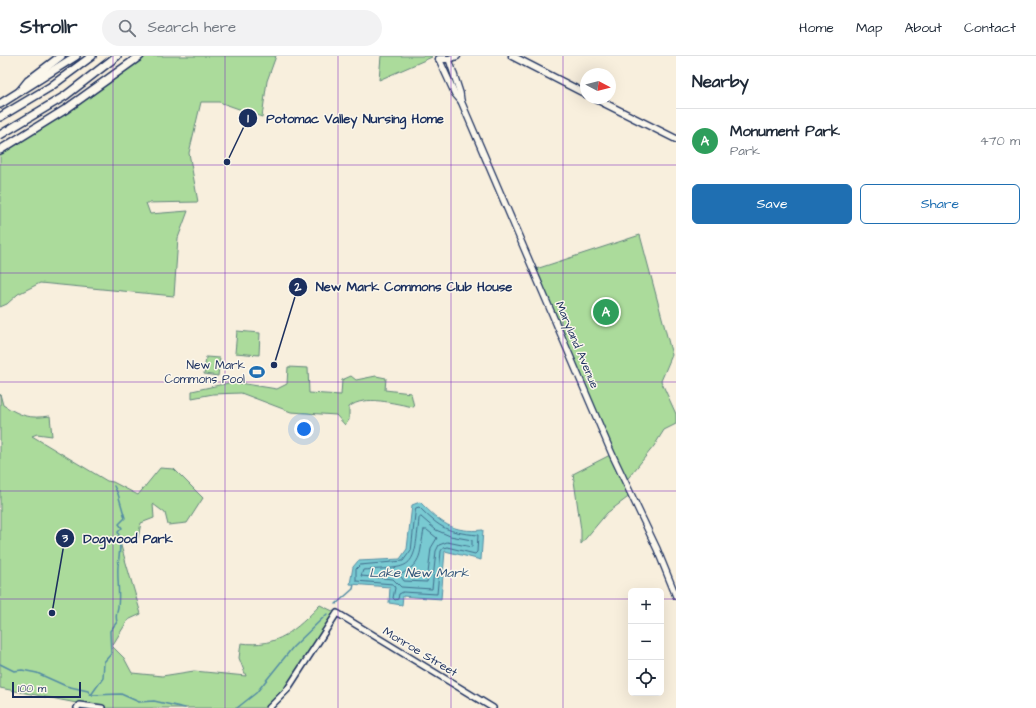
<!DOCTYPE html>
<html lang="en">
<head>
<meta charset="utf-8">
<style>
	body { margin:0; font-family:"Architects Daughter",sans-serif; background:#f2f2f3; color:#1f2937 }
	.controls { position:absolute; right:12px; bottom:12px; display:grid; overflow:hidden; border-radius:6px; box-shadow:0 4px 16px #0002 }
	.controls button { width:36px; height:36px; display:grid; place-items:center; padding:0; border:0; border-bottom:1px solid #e0e1e3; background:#fff; color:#1f2937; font:20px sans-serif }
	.compass { position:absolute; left:580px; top:12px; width:36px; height:36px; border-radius:50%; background:#fff; box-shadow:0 4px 16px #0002; rotate:97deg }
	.scale { position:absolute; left:12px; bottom:10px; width:69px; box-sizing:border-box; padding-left:4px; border:2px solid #1b2f5e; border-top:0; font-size:11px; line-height:14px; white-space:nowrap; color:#1b2f5e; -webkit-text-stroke:3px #fbf7ec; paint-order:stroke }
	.you { position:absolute; left:304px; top:373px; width:14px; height:14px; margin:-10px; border:3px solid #fff; border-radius:50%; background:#1a73e8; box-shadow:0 0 0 6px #1a73e833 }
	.badge { display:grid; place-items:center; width:26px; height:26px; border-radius:50%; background:#1f6fb2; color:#fff; font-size:13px; font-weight:700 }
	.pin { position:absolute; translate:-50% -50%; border:2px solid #fff; box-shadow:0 1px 4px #0006 }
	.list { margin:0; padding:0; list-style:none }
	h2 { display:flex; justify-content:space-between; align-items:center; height:52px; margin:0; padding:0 16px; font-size:17px }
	h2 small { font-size:13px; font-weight:400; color:#747a83 }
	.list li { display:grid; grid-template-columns:26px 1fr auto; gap:12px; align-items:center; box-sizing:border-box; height:64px; padding:0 16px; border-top:1px solid #e0e1e3 }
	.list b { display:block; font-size:15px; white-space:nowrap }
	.list p { margin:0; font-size:13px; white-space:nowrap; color:#747a83 }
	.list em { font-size:13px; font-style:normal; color:#747a83 }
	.actions { display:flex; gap:8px; padding:12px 16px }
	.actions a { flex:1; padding:9px 0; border:1px solid #1f6fb2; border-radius:6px; text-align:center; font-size:14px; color:#1f6fb2 }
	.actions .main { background:#1f6fb2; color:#fff }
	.icon { flex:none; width:22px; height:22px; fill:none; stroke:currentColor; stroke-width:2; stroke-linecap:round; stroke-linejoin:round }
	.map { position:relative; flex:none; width:676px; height:652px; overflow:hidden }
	header { display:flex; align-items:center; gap:24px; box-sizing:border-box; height:56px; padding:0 20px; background:#fff; border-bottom:1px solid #e0e1e3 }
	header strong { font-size:19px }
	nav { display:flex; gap:22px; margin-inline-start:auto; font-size:14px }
	.search { width:280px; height:36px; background:#f2f2f3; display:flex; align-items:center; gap:10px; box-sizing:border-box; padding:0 14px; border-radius:22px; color:#747a83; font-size:15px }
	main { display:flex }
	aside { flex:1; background:#fff }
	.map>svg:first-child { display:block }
</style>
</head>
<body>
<header>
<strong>Strollr</strong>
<div class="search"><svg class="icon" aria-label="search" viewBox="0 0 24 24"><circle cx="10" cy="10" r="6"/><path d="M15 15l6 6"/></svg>Search here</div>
<nav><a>Home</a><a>Map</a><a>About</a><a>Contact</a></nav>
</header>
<main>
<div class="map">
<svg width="676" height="652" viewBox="0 0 676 652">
	<rect width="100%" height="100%" fill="#f8efdd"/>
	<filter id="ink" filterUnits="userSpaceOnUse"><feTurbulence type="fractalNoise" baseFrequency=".025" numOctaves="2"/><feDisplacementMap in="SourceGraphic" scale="8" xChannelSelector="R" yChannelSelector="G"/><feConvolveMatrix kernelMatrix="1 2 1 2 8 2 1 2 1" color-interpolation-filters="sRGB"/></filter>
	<g filter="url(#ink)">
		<g fill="#abdb9b" stroke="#63857c">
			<polygon points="140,0 276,0 267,25 262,61 219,46 201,46 189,97 198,146 146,147 150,158 188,155 178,182 174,240 40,227 18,238 7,248 0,251 0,94"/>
			<polygon points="381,0 431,0 432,1 379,24"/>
			<polygon points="640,179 672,299 661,325 676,358 676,368 664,374 654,390 625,426 631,439 607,457 581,488 581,474 573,418 612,398 533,214"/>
			<polygon points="237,275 260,277 259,299 235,297"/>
			<polygon points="206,301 220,302 218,320 204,318"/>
			<path d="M 288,311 L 308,312 L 309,337 L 341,339 L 342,324 L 351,320 L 356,324 L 376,320 L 386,322 L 385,334 L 411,337 L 414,351 C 395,348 365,338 349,351 L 349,364 L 345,369 L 336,359 L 291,356 L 241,337 L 213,338 L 192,342 L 192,335 L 233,326 L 277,333 L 287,328 Z"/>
			<path d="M 0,338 L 3,349 C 21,360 29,363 50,360 L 52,380 L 37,378 L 32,380 L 107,425 L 113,426 L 138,439 L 160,412 L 174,413 L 203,442 L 187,467 L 168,469 L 165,457 L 153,448 L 154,462 L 141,467 L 138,482 L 119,483 L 141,558 L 128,564 L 112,590 L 124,602 L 132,617 L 162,620 L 194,615 L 246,620 L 239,602 L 241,587 C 277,592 296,574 320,549 L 337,557 L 305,608 L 269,652 L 102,652 L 0,632 Z"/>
		</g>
		<path fill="#79cad2" stroke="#538ca4" d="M 420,446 C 441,467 452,477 483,474 L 481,504 L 445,495 L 441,543 L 403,540 L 402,549 L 389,547 L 390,531 L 350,528 L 353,511 L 358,505 L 400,503 L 407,493 L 412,449 Z"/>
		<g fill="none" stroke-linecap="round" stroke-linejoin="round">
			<g stroke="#416d8c" stroke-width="1">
				<path d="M 416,452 L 419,451 C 441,473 447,476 478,479 L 477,496 L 475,498 L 447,491 L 443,492 L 441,495 L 437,538 L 403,536 L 399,538 L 398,543 L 395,544 L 393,542 L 395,532 L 393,528 L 356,525 L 356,513 L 360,509 L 403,505 L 411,494 Z"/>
				<path d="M 421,461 L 436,474 L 450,480 L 472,484 L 472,491 L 447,486 L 439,489 L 436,495 L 432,533 L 401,531 L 393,523 L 361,520 L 363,514 C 413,511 414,515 419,463 Z"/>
				<path d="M 424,474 L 427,474 L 437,482 L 431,492 L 427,526 L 404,525 L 400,519 C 424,506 419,497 424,474 Z"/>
			</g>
			<g stroke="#538ca4" stroke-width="1.5">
				<polyline points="336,548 353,533 354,528"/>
				<polyline points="0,608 14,615 22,614 37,617 66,630 88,635 91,639 121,638 139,646 154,645 185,652"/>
				<path d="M 91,639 L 103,622 L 104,606 L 111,598 L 110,575 L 117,566 C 115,559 117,557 118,551 C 120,537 117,523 118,510 C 119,499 122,487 118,476 L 122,472 L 119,468 L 125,462 L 118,438 L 114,430"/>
				<polyline points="237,652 256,637 293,591 327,558"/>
			</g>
			<defs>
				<g id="tertiary">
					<polyline points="77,652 79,649 102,652"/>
					<polyline points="269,652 287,634 337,557 493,652"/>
				</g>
				<g id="secondary">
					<polyline points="439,3 455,38 461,45 612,398 657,493 676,540"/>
					<polyline points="449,3 460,37 461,45"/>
				</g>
				<g id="primary">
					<polyline points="512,0 586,38"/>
					<polyline points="439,3 449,3 457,0"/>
					<polyline points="594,42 676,83"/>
				</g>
				<g id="motorway">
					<polyline points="20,35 28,25 61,0"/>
					<polyline points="0,48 76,0"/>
					<polyline points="0,61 50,31 92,0"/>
					<polyline points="0,79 65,40 117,0"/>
					<polyline points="0,94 66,53 140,0"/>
				</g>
			</defs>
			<use href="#tertiary" stroke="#1b2f5e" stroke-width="8"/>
			<use href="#secondary" stroke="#1b2f5e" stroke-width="8"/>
			<use href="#primary" stroke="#1b2f5e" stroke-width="9"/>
			<use href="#motorway" stroke="#1b2f5e" stroke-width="10"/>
			<use href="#tertiary" stroke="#fbf7ec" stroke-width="5"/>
			<use href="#secondary" stroke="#fbf7ec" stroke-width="5.5"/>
			<use href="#primary" stroke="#fbf7ec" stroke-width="6"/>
			<use href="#motorway" stroke="#fbf7ec" stroke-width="7"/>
		</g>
	</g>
	<path fill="none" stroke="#7b2cbf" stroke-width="1" stroke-opacity="0.55" d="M 113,0 L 113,652M 225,0 L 225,652M 338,0 L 338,652M 451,0 L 451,652M 563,0 L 563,652M 0,109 L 676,109M 0,217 L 676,217M 0,326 L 676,326M 0,435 L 676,435M 0,543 L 631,543M 661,543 L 676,543"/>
	<defs>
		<symbol id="stadium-bare" viewBox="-9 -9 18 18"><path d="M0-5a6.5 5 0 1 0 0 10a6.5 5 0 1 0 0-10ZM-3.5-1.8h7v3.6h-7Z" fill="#1f6fb2" stroke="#fbf7ec" stroke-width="2.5" paint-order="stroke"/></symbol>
	</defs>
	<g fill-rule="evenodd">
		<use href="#stadium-bare" x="246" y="305" width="22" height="22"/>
	</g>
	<g text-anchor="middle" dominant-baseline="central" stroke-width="3" stroke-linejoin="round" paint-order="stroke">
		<g font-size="12" fill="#1b2f5e" stroke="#fbf7ec">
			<text transform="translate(577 289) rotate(67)">Maryland Avenue</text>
			<text transform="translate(420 596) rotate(31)">Monroe Street</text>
		</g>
		<g font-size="12" fill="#1b2f5e" stroke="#fbf7ec" text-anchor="end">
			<text x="245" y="309">New Mark<tspan x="245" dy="14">Commons Pool</tspan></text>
		</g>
		<g font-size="13" font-style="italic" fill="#32567b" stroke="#fbf7ec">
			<text x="419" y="517">Lake New Mark</text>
		</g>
	</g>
	<path fill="none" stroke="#1b2f5e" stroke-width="1.5" d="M227 106L248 62M274 309L298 231M52 557L65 482"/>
	<g fill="#1b2f5e" stroke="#fbf7ec" stroke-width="1.5">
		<circle cx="227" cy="106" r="4"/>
		<circle cx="274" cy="309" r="4"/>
		<circle cx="52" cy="557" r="4"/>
		<circle cx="248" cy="62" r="10"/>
		<circle cx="298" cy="231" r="10"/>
		<circle cx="65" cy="482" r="10"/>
	</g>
	<g font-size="12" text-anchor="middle" font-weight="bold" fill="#fff">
		<text x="248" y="66">1</text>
		<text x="298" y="235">2</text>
		<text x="65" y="486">3</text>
	</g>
	<g font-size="13" text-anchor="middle" font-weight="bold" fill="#1b2f5e" stroke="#fbf7ec" stroke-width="3" stroke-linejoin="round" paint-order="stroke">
		<text x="355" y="67">Potomac Valley Nursing Home</text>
		<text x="414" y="235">New Mark Commons Club House</text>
		<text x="128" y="487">Dogwood Park</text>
	</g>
</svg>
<div class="controls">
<button>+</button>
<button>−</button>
<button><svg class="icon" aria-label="locate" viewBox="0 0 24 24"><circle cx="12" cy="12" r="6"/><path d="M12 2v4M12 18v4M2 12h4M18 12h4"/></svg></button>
</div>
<svg class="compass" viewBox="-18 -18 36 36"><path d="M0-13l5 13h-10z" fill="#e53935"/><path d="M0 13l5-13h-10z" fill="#747a83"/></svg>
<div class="scale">100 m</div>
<div class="you"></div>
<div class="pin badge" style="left:606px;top:256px;background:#2e9e5b">A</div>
</div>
<aside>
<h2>Nearby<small></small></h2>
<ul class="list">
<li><span class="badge" style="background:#2e9e5b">A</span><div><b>Monument Park</b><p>Park</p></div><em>470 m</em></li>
</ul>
<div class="actions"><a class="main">Save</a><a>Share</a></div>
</aside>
</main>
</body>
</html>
